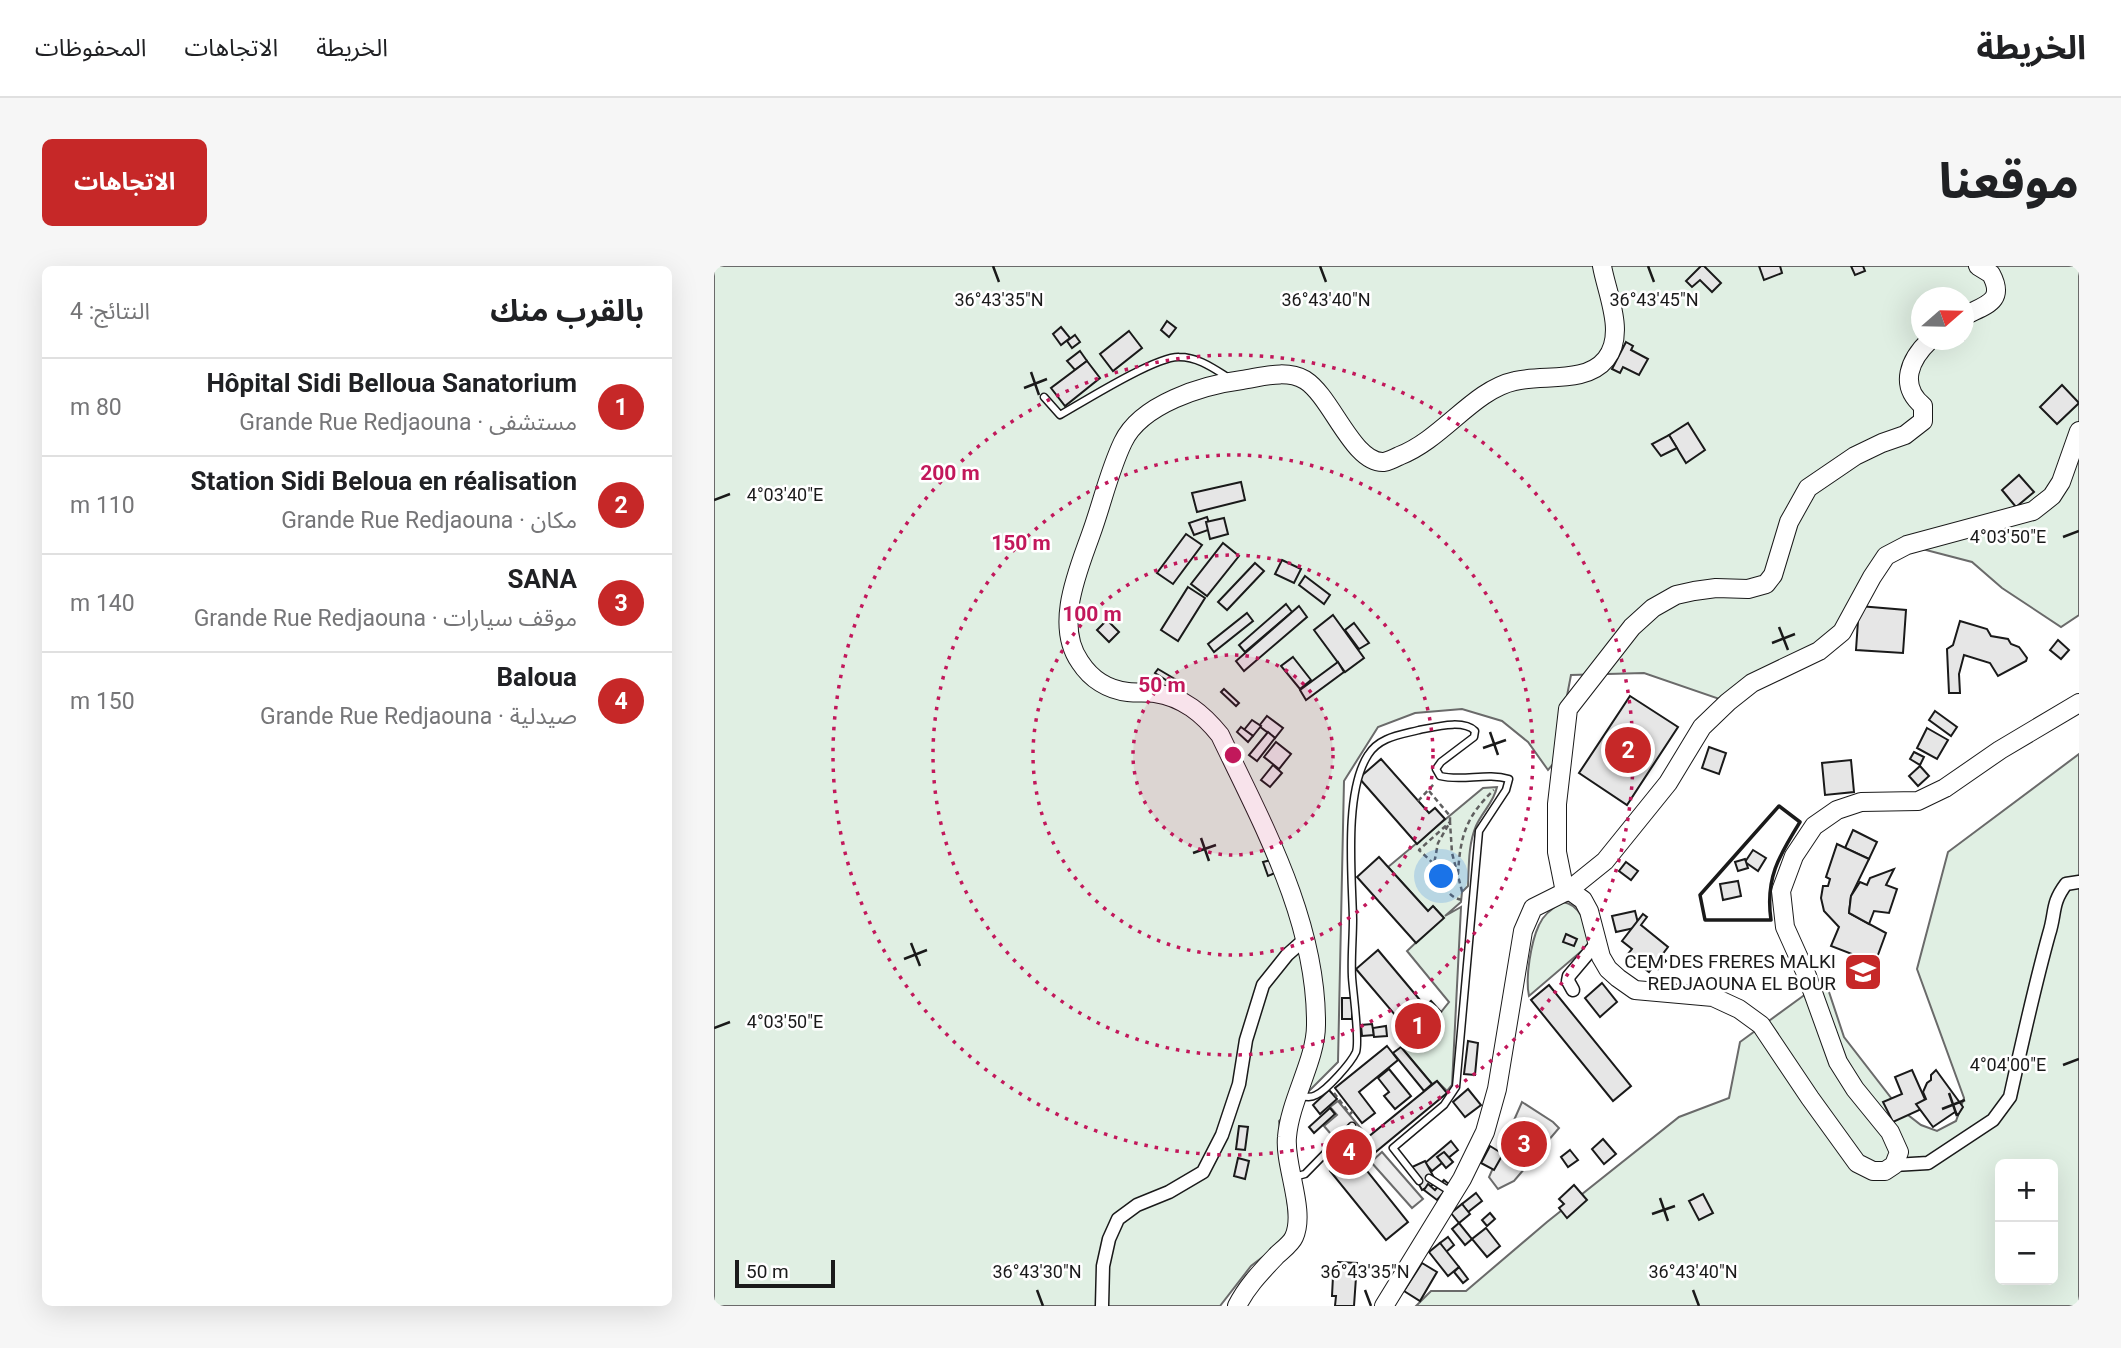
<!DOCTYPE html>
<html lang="ar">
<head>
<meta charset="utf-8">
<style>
	body { margin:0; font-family:Roboto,"Noto Sans Arabic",sans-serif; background:#f6f6f6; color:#202124; direction:rtl }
	.controls { position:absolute; right:21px; bottom:21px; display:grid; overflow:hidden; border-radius:10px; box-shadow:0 7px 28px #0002 }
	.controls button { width:63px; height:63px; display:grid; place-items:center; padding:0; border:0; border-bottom:2px solid #e0e0e0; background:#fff; color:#202124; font:35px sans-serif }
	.compass { position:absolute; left:1197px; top:21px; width:63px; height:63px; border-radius:50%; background:#fff; box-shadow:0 7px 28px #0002; rotate:70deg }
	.scale { position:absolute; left:21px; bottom:18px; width:100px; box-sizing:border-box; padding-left:7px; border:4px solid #1a1a1a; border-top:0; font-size:19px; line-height:24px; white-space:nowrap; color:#1a1a1a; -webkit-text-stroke:5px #fff; paint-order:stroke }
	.you { position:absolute; left:728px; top:611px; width:24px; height:24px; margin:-18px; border:5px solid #fff; border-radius:50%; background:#1a73e8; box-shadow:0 0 0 10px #1a73e833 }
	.badge { display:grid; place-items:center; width:46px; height:46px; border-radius:50%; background:#c62828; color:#fff; font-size:23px; font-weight:700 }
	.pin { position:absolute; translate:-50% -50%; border:4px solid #fff; box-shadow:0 2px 7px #0006 }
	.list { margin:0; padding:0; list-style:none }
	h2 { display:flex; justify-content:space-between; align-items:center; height:91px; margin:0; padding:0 28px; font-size:30px }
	h2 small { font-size:23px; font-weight:400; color:#757577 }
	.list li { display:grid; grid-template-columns:46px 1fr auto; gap:21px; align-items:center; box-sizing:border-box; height:98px; padding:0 28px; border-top:2px solid #e0e0e0 }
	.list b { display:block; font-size:26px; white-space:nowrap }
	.list p { margin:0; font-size:23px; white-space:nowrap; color:#757577 }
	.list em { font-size:23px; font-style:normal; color:#757577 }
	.map { position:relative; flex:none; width:1365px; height:1040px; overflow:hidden; direction:ltr; border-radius:10px }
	header { display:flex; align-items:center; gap:42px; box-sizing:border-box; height:98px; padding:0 35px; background:#fff; border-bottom:2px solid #e0e0e0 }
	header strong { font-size:33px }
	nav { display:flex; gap:38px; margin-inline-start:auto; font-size:24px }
	.intro { display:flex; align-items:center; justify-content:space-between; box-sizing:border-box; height:168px; padding:0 42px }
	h1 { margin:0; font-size:49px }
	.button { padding:18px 32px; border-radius:10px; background:#c62828; color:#fff; font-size:24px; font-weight:700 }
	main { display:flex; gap:42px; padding:0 42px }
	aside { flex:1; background:#fff; border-radius:10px; box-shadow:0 7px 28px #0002 }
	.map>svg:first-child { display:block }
</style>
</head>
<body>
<header>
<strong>الخريطة</strong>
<nav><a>الخريطة</a><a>الاتجاهات</a><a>المحفوظات</a></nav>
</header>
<div class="intro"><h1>موقعنا</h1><a class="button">الاتجاهات</a></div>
<main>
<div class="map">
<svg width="1365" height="1040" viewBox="0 0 1365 1040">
	<rect width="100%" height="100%" fill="#fff"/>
	<g fill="#e0efe3" stroke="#6a6a6a" stroke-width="2" fill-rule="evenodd">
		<path d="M 0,0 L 1365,0 L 1365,349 L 1347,361 L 1288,322 L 1258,296 L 1193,279 L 1172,290 L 1128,366 L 1014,436 L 930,407 L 857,409 L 840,497 L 834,504 L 814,476 L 788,455 L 748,443 L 701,447 L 664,461 L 630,515 L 624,796 L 565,855 L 577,969 L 537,1000 L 506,1040 L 0,1040 ZM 1208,32 L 1250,32 L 1250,74 L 1208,74 Z"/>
		<path d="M 1365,488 L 1365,1040 L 702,1040 L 717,1025 L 752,1025 L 833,956 L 965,851 L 1015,832 L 1026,776 L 1111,714 L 1130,771 L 1185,842 L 1207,859 L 1223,865 L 1242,855 L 1250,832 L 1203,703 L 1234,586 ZM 1286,898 L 1339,898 L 1339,1014 L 1286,1014 Z"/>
		<path d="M 783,521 C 780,536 768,546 762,560 C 754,579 755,600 754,620 L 748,626 L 747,636 L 731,650 L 747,641 L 738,819 L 733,825 L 723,815 L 718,818 L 687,781 L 727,746 L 735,736 L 693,685 L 729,651 L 720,641 L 714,645 L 674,601 L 769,522 Z"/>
		<path d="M 849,636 C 868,639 872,661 877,677 L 815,730 C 811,712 817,676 825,659 C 829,649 840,641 849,636 Z"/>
	</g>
	<g fill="#ededed" stroke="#6a6a6a" stroke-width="2">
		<polygon points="624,835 649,865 629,882 610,860 623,849 616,841"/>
		<polygon points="808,836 839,856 845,862 800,915 784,923 775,911"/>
		<polygon points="668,886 709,933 698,942 657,896"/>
	</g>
	<g fill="#e6e6e6" stroke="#1a1a1a" stroke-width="2">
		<polygon points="987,0 990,0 1007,17 998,26 986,14 978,21 972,15"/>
		<polygon points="1045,0 1066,0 1068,7 1050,14"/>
		<polygon points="1137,0 1149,0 1151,5 1141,9"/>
		<polygon points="453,55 462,62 455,71 447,64"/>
		<polygon points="347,61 356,72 347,79 339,68"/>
		<polygon points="415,65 428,82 399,105 386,88"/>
		<polygon points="361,69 366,76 358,82 353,75"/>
		<polygon points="912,76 919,80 917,84 934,93 925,109 909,101 906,107 898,103"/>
		<polygon points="366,85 373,95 361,104 353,95"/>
		<polygon points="373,95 386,112 351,140 337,122"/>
		<polygon points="1348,119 1365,137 1343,158 1326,141"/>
		<polygon points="974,157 991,184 972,197 955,169"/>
		<polygon points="955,169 963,182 947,190 938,178"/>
		<polygon points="1305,209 1320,226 1302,241 1288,224"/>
		<polygon points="527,216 531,234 483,246 478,227"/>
		<polygon points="493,251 497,263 480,269 475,257"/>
		<polygon points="510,252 514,268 496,273 492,256"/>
		<polygon points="472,268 488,279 459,318 443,307"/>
		<polygon points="509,277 525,290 493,330 477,318"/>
		<polygon points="568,294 587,303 580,317 561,308"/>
		<polygon points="541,297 550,305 513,344 504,336"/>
		<polygon points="591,310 616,329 610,338 585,319"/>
		<polygon points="474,321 491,332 464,375 447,364"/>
		<polygon points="572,338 578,346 531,386 525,379"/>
		<polygon points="585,340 593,351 530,405 522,395"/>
		<polygon points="1145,340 1192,344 1189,387 1142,384"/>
		<polygon points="533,347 539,355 500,386 494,378"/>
		<polygon points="619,349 650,392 631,406 600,364"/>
		<polygon points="393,354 405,366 395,376 383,364"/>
		<polygon points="1246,355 1273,363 1277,370 1294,373 1297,378 1305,381 1313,392 1312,395 1284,410 1276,397 1250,389 1245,408 1246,427 1235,427 1233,383 1239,379"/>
		<polygon points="640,357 655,377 645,383 631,364"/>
		<polygon points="1344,374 1355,384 1347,393 1336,384"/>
		<polygon points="579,391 597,414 586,423 567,400"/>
		<polygon points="624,396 630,406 592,434 586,424"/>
		<polygon points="444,403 466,416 463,421 441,407"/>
		<polygon points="510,423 525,437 522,440 507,426"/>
		<polygon points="916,430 964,461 913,539 865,507"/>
		<polygon points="1221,445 1243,461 1237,470 1215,454"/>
		<polygon points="553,450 569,462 561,472 545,460"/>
		<polygon points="538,454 547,460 539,470 530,464"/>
		<polygon points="527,461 539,470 534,476 523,466"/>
		<polygon points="1213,462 1234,474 1223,493 1203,482"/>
		<polygon points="554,466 561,472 543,495 535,489"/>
		<polygon points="562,476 577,488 565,503 550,491"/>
		<polygon points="995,481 1012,487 1005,508 988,502"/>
		<polygon points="1200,486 1210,491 1206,499 1196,493"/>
		<polygon points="667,493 715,547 721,542 731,553 703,578 645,512"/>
		<polygon points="1137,494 1140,526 1111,529 1108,497"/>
		<polygon points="559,499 568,507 556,521 547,514"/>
		<polygon points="1206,500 1215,510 1204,520 1195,510"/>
		<polygon points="1139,564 1163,576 1155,593 1131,582"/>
		<polygon points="1123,578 1155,593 1137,630 1135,647 1172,667 1161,697 1117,680 1125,661 1110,645 1107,632 1109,620 1114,620 1116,613 1112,611"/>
		<polygon points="1039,584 1052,592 1044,605 1031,596"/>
		<polygon points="665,591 714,645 719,640 730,652 702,677 643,611"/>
		<polygon points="1031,593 1034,602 1024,605 1021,596"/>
		<polygon points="557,594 561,607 554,610 549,596"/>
		<polygon points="912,596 924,605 917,614 905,605"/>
		<polygon points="1180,603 1172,619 1183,623 1175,647 1160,645 1155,658 1135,647 1137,630 1146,616 1153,619 1156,612"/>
		<polygon points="1024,615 1027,630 1009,634 1006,618"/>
		<polygon points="921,645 925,661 902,666 898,650"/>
		<polygon points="929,648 933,651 927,659 954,681 935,706 913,689 918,683 908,675"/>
		<polygon points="852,668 863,673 860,680 849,676"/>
		<polygon points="664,684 711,740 717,735 727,746 699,770 642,703"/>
		<polygon points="947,690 952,695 944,703 939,698"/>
		<polygon points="888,717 903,736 886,751 871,732"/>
		<polygon points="835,719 917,820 899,835 817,734"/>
		<rect x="628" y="732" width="10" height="21"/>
		<polygon points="658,758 660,769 648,770 647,759"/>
		<polygon points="672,760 673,770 660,771 659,762"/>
		<polygon points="754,775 764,777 761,809 750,808"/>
		<polygon points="673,780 684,794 645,826 661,847 648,857 621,822"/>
		<polygon points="687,781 718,818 710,825 679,787"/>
		<polygon points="675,803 697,830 681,843 670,830 675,826 664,812"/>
		<polygon points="1198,804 1214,840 1179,856 1169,836 1188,828 1181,811"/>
		<polygon points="1222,804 1249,841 1244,849 1241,846 1219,861 1202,838 1212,833 1209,826 1213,817 1217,814 1217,809"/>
		<polygon points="723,815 733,827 658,889 648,876"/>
		<polygon points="754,823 767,839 751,851 739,836"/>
		<polygon points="615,824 623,833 606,848 599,839"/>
		<polygon points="616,842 621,848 600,867 595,861"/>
		<polygon points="525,860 534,861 531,884 522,883"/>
		<polygon points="889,873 902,888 890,898 878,883"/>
		<polygon points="737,875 744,884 718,905 711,897"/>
		<polygon points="776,880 789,888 780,904 767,897"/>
		<polygon points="645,881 656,894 649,900 694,956 672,974 616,905"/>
		<polygon points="856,884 864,894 854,901 847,891"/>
		<polygon points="730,886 739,896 732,902 723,891"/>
		<polygon points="524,892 535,895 531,913 520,910"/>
		<polygon points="711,895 723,917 708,924 696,902"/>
		<polygon points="730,914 736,919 723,934 710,924 714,918 721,924"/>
		<polygon points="860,919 873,934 853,952 845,942 850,938 845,933"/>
		<polygon points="762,927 768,935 754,946 748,938"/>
		<polygon points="989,928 999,947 985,954 975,935"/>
		<polygon points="748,938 756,948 745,957 737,947"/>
		<polygon points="776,947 781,953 773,960 768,954"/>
		<polygon points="745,957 758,973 751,979 738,963"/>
		<polygon points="772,962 786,980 773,991 758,973"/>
		<polygon points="734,971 740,979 732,986 726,977"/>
		<polygon points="726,977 745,1001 734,1010 715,986"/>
		<polygon points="624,996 643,997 640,1040 621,1040 622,1030 618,1030 619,1010 623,1010"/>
		<polygon points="708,997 723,1006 706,1035 690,1025"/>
		<polygon points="745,1001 754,1013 749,1017 740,1006"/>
	</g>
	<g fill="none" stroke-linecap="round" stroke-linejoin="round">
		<defs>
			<g id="lane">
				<path d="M 330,131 L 346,149 C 369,136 442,90 465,91 C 484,91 499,102 515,112"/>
				<path d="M 586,830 C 592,831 597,832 602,829 C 613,824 637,797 642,786 C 646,774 639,727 638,711 C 637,692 639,672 639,653 C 638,609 630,526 654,489 C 665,471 686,469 705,464 C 721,461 749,453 761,465 L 760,471 L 727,496 L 722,503 L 726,510 C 749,516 772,506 795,513 L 792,524 L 765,565 L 742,821 L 730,839 L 679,882 L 705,915"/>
				<polyline points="580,911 591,908 638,860"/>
				<polyline points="715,912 737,926"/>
			</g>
			<g id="street">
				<polyline points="859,724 854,715 855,710 882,678"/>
				<path d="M 1180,899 L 1214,897 L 1279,854 L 1296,831 C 1308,777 1320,722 1335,668 C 1342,646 1337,638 1352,618 L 1365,616"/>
				<polyline points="388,1040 389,1000 395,973 404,953 423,939 455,926 489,906 508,869 525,818 532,774 549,719 573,689 590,674"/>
			</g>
			<g id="secondary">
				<path d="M 1250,50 C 1271,39 1292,36 1277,8 L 1264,0"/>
				<polyline points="855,624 869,634 875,645 887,691 894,703 904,712 921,724 999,731 1025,743 1047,759 1096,832 1143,897 1159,905 1171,905 1180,899 1185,886 1176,866 1141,823 1124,796 1093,710 1071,661 1067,625 1080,590 1100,560 1123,544 1147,536 1204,535 1231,522 1286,484 1365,437"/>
				<path d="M 851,626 L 843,586 L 843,538 L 854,443 L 918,361 L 939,342 L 962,329 L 980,325 L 1002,322 L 1034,323 L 1052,318 L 1059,309 L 1075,256 L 1094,222 L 1141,190 L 1168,177 L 1191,169 L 1209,155 L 1209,140 C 1184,119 1196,93 1216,74"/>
				<path d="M 523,1040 C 533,1020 547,1006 562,990 C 567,985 577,978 580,971 C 592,945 570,899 573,871 C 576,834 602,794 602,759 C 603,656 549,559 506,469 C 489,448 469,431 441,427 C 432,426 423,427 414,426 C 394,424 377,413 366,396 C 340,359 364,305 377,268 C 388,238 395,205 409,176 C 427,138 489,119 528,114 C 548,111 572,103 591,114 C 618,131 639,198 670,196 C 675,195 681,192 685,190 C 729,173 759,124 801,115 C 830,108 872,118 892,93 C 912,68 893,28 888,0"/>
				<polyline points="670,1040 748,913 771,866 783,823 809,665 819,642 855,624 891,595 954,517 988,461 1014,436 1038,417 1105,385 1128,366 1158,311 1172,290 1193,279 1319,245 1338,230 1347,216 1365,165"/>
			</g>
		</defs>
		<use href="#lane" stroke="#1a1a1a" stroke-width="9"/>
		<use href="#street" stroke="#1a1a1a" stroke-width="15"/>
		<use href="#secondary" stroke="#1a1a1a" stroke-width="20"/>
		<g stroke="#5f5f5f" stroke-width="2.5" stroke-dasharray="5 3.5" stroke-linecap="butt">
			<polyline points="715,525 736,550 736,556 724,577 720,598 705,584 736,556 738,587 749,629"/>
			<polyline points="704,535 720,518"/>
			<path d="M 720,598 C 727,613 732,634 751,634"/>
			<path d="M 744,608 C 746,571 752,550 780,524"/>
			<polyline points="620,827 636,848 639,845"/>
		</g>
		<use href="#lane" stroke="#fff" stroke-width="6"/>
		<use href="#street" stroke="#fff" stroke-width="12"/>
		<use href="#secondary" stroke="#fff" stroke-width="18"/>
		<path stroke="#1a1a1a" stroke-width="3.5" d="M 1065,540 L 1086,556 C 1065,590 1051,612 1057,654 L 991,654 L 986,629 Z"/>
	</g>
	<path fill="none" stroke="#1a1a1a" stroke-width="2.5" d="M 279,0 L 285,16M 606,0 L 612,16M 934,0 L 940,16M 317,106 L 325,129M 310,122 L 333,113M 0,234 L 16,228M 1349,271 L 1365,265M 1065,361 L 1074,384M 1058,377 L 1081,368M 776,466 L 784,489M 769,482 L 792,474M 487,572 L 495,595M 479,587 L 502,579M 197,677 L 206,700M 190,693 L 213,684M 0,762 L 16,756M 1349,799 L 1365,793M 1235,827 L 1243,850M 1228,843 L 1251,834M 946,932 L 954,955M 938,948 L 961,940M 323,1024 L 329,1040M 651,1024 L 657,1040M 979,1024 L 985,1040"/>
	<circle cx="519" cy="489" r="100" fill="#c2185b" fill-opacity=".12"/>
	<g fill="none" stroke="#c2185b" stroke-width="3.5" stroke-dasharray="3.5 7">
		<circle cx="519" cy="489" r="100"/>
		<circle cx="519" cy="489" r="200"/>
		<circle cx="519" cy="489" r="300"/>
		<circle cx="519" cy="489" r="400"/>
	</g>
	<defs>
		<symbol id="school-square" viewBox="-11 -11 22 22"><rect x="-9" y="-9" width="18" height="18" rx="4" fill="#c62828" stroke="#fff"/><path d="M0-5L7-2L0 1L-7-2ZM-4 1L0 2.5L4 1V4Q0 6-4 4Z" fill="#fff"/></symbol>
	</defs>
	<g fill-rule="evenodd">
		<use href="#school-square" x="1127" y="684" width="44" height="44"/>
	</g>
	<g text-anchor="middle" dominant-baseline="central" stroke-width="5" stroke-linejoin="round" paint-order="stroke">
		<g font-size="19" fill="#1a1a1a" stroke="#fff" text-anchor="end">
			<text x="1122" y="695">CEM DES FRERES MALKI<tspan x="1122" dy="22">REDJAOUNA EL BOUR</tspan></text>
		</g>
	</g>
	<g font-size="18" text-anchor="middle" fill="#1a1a1a" stroke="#fff" stroke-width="5" stroke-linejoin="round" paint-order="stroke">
		<text x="285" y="40">36°43'35"N</text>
		<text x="612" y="40">36°43'40"N</text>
		<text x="940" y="40">36°43'45"N</text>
		<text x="71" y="235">4°03'40"E</text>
		<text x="1294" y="277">4°03'50"E</text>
		<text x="71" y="762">4°03'50"E</text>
		<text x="1294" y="805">4°04'00"E</text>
		<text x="323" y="1012">36°43'30"N</text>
		<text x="651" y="1012">36°43'35"N</text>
		<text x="979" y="1012">36°43'40"N</text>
	</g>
	<circle cx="519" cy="489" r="10" fill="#c2185b" stroke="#fff" stroke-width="3.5"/>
	<g font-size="21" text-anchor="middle" font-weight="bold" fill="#c2185b" stroke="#fff" stroke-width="5" stroke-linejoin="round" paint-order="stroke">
		<text x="236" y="214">200 m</text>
		<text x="307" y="284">150 m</text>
		<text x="378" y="355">100 m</text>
		<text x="448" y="426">50 m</text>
	</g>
</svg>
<div class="controls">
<button>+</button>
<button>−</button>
</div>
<svg class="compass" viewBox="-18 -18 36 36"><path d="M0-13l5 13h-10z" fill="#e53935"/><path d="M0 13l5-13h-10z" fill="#757577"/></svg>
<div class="scale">50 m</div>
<div class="you"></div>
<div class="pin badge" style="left:704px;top:760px">1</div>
<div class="pin badge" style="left:914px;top:484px">2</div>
<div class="pin badge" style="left:810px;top:878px">3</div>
<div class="pin badge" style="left:635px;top:886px">4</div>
</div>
<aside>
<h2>بالقرب منك<small>النتائج: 4</small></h2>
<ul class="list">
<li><span class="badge">1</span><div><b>Hôpital Sidi Belloua Sanatorium</b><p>مستشفى · Grande Rue Redjaouna</p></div><em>80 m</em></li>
<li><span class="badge">2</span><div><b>Station Sidi Beloua en réalisation</b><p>مكان · Grande Rue Redjaouna</p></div><em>110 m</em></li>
<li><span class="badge">3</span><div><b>SANA</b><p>موقف سيارات · Grande Rue Redjaouna</p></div><em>140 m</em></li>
<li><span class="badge">4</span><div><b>Baloua</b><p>صيدلية · Grande Rue Redjaouna</p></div><em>150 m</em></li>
</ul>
</aside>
</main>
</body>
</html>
